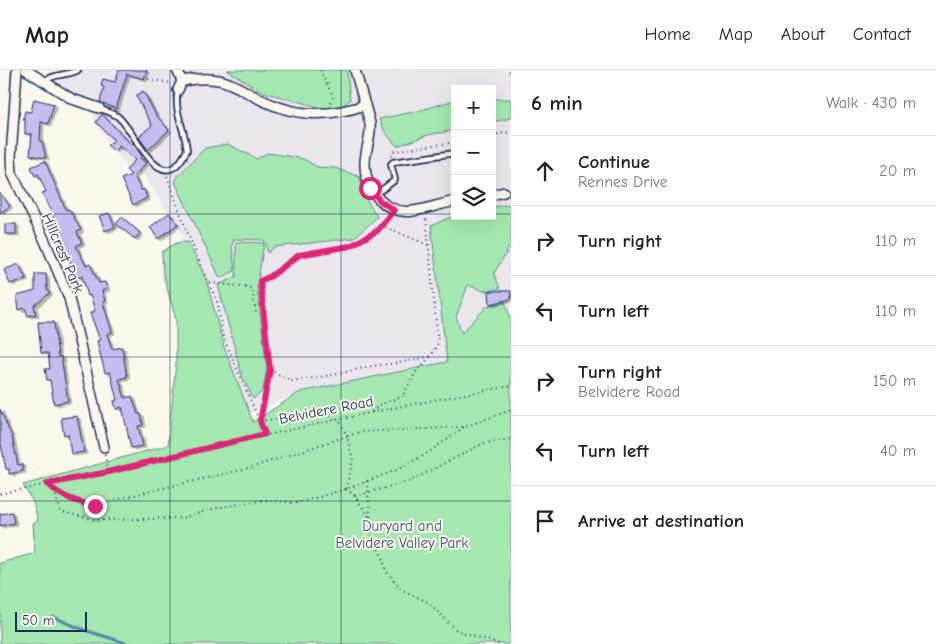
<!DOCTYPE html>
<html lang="en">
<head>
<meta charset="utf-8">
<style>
	body { margin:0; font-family:"Comic Neue",sans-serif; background:#f2f2f2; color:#222 }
	.controls { position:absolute; right:15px; top:15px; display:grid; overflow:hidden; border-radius:0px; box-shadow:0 5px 20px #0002 }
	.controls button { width:45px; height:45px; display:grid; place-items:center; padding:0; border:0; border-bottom:1px solid #e0e0e0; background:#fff; color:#222; font:25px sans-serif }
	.scale { position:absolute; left:15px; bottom:12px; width:72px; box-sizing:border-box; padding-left:5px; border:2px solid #1b2f5e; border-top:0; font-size:14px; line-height:18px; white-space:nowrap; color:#1b2f5e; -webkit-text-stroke:4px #fbf7ec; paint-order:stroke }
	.stop { position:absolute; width:15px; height:15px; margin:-11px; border:4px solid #db2777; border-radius:50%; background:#fff }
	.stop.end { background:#db2777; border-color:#fff; box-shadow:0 1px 5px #0008 }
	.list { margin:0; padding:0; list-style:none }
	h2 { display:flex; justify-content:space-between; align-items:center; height:65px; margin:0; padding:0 20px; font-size:21px }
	h2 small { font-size:16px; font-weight:400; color:#767676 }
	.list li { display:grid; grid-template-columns:32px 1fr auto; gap:15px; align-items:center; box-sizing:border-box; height:70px; padding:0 20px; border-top:1px solid #e0e0e0 }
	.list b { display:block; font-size:19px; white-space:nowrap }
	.list p { margin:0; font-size:16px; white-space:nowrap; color:#767676 }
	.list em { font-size:16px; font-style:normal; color:#767676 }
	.icon { flex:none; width:28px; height:28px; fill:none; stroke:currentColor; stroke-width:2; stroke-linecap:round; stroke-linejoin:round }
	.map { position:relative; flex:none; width:511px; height:574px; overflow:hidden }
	header { display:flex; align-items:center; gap:30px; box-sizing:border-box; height:70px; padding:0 25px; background:#fff; border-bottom:1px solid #e0e0e0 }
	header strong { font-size:24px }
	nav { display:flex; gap:28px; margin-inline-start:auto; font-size:18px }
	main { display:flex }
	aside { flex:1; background:#fff }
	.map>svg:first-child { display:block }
</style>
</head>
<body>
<header>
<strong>Map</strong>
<nav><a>Home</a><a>Map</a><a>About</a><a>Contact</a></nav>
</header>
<main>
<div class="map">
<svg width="511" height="574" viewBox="0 0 511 574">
	<defs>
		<filter id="shadow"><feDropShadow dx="3" dy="2" stdDeviation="0" flood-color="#0004"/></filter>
	</defs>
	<rect width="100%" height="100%" fill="#fbf7ec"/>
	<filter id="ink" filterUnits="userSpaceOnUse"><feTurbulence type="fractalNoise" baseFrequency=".02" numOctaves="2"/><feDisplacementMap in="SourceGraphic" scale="10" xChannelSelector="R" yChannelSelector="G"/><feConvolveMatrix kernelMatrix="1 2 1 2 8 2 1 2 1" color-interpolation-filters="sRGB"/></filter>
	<g filter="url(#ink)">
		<path fill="#ebe5ed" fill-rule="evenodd" d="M 82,0 L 511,0 L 511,288 L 439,295 L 300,322 L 206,363 L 180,291 L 175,246 L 161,203 L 161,183 L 184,167 L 143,104 L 133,107 L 95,53 L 93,31 L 67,22 L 54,14 L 59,9 ZM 455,19 L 492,19 L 492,146 L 455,146 Z"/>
		<g fill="#a5e7b1" stroke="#608b88">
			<polygon points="227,0 347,0 350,30 334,41 263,22"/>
			<polygon points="492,29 511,29 511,48 492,52"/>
			<polygon points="455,30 455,60 428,65 397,76 385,62 379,49 418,41"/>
			<polygon points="228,74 257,89 267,83 293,87 304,89 317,97 335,98 360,107 364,125 377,147 354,168 275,177 268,183 264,170 234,169 232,176 235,201 220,208 175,112 178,106 205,78"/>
			<polygon points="511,134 511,175 494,203 500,219 484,221 468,215 456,247 462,263 487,236 505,232 511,249 511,574 0,574 0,493 35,483 33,454 38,451 33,432 23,415 168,375 176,292 176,250 163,203 162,182 176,173 188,172 206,209 224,277 253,352 300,322 447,292 431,156 455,145 492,146 492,137"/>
			<polygon points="236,172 264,173 257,217 267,298 263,321 253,329 242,306 218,215 236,207"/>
		</g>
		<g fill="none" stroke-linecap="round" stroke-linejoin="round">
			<polyline stroke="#538aa6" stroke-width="3" points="53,547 84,560 129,574"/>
		</g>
		<g fill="#c7bcee" stroke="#1b2f5e" filter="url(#shadow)">
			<polygon points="119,0 147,0 144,9 127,4 116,39 100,32 104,17 101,16 103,9 115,12"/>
			<polygon points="143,21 156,45 169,60 148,80 139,67 152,55 136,26"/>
			<polygon points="34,29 54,34 48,54 41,52 40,71 42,72 46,88 30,85 32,64 25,64 25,49 23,49 25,41 31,42"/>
			<polygon points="102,44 131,74 133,73 142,86 140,88 146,93 134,106 141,120 144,119 147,128 133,135 121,109 131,105 126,100 135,90 119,76 114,81 107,75 114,70 96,52"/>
			<polygon points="45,91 66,140 69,139 81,160 77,162 82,173 76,176 86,196 90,194 99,213 105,212 107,219 102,221 105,231 103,232 112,262 107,264 112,279 122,277 127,307 119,309 125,328 132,326 138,344 141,344 143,355 138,356 143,376 131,378 122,337 116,339 114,331 117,330 110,302 105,303 97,271 100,270 90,243 95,241 90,225 88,226 82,206 78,208 61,172 64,170 42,123 46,122 38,104 35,106 31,97"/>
			<polygon points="0,123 10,136 0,143"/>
			<polygon points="109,143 115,157 105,161 99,146"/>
			<polygon points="169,143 178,154 158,169 150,157"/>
			<polygon points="122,147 140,163 135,169 116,154"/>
			<rect x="5" y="154" width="11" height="10"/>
			<polygon points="19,194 26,209 10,214 4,200"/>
			<polygon points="35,204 46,204 47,220 50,223 34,236 36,244 28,246 25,238 19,240 17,226 35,221"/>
			<polygon points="489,221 511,221 511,229 490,234"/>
			<polygon points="38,252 54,252 58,287 61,286 68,331 54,334 50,310 47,310 45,299 50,299 48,283 41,283"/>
			<polygon points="0,339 12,367 18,395 22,394 23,401 9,404 9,399 6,399 0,369"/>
			<polygon points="77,346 84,382 71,384 68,364 64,365 61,348"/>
			<polygon points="12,442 14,453 0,456 0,444"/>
		</g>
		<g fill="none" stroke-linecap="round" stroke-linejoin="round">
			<defs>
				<g id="service">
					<path d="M 45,11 C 54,3 68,6 78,0"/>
					<path d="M 99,38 C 105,41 112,43 117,46 C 136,60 161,134 187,80 C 185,59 173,41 178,20"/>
					<polyline points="376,124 395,110 391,94 393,92 455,83"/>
				</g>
				<g id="minor">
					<polyline points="17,0 11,87 12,103 45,171 69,228 104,377"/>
					<polyline points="26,0 72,29 99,38"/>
					<polyline points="177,0 182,11 178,20"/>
					<path d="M 355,0 L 370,53 C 372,68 364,81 365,96 C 366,121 386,145 413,141 C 427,139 441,134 455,131"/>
					<path d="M 182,11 C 235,1 238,25 282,38 C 309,47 338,44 365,35"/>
					<polyline points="492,125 504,122"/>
				</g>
			</defs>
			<use href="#service" stroke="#1b2f5e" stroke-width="8"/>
			<use href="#minor" stroke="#1b2f5e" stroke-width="12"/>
			<g stroke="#1b2f5e" stroke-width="2" stroke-dasharray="1 4" stroke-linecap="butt">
				<polyline points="320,0 333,27 330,33"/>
				<polyline points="509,1 511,2"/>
				<polyline points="148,9 171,13"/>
				<polyline points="492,65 511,62"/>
				<polyline points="392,86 394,81 455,72"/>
				<polyline points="167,106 189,167 218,234 222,264 265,364"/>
				<polyline points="383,156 389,147"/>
				<polyline points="428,175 383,156 350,176 299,185 271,206 260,211 270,300 292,311 333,305 372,296 399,293 431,286"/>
				<polyline points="210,213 249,217 252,220 256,243"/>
				<polyline points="404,324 416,302 431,286 438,273 426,147"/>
				<polyline points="372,342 379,335 403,326"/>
				<path d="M 260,351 C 276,350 325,340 335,349"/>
				<polyline points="260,351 270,300"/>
				<polyline points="105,385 108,402"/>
				<polyline points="367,411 372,467 383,488 386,501 402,520 428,532 456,560 499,574"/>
				<polyline points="47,414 54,421 75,431 95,436 142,423 250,398 347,366 339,349"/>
				<polyline points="346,419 353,390 347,366 359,362 464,357 511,340"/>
				<polyline points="346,419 355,426 371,450"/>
				<polyline points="54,421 61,442 98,450 182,448 216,438 264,430 297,433 346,419 397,400 428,383 464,357"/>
				<path d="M 0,424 C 171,389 339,345 511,316"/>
				<polyline points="355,426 410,411 484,373 511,369"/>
			</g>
			<use href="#service" stroke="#fbf7ec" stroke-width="4.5"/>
			<use href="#minor" stroke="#fbf7ec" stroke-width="9"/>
		</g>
	</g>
	<g fill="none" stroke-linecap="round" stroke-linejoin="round" filter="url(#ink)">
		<path stroke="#db2777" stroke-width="6" d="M 95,436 C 77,432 61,427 47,414 L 108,402 L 265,364 L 260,351 L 270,300 L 260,211 L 271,206 L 299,185 L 350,176 L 377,161 L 394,140 L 380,131 L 370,118"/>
	</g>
	<path fill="none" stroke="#1b2f5e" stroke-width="1" stroke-opacity="0.55" d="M 170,0 L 170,574M 341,0 L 341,574M 0,144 L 455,144M 492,144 L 511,144M 0,287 L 511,287M 0,431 L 511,431"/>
	<g text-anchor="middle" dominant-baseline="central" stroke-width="4" stroke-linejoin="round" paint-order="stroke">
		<g font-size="15" fill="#1b2f5e" stroke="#fbf7ec">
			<text transform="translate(63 183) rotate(67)">Hillcrest Park</text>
			<text transform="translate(326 340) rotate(-11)">Belvidere Road</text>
		</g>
		<g font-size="15" fill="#37546f" stroke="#fbf7ec">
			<text x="402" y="456">Duryard and<tspan x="402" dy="17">Belvidere Valley Park</tspan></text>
		</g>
	</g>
</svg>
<div class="controls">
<button>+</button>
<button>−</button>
<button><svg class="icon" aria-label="layers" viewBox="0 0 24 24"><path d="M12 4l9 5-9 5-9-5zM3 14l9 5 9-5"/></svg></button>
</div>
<div class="scale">50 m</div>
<div class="stop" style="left:370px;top:118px"></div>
<div class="stop end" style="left:95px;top:436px"></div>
</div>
<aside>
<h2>6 min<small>Walk · 430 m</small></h2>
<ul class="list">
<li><svg class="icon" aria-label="ahead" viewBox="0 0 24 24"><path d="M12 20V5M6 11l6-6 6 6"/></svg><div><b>Continue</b><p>Rennes Drive</p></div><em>20 m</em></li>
<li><svg class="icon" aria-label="right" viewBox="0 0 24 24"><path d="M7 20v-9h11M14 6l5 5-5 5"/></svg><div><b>Turn right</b></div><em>110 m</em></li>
<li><svg class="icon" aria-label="left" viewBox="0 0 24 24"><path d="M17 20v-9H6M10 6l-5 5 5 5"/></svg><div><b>Turn left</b></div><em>110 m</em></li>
<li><svg class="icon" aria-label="right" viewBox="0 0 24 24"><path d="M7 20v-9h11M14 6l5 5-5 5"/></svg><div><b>Turn right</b><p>Belvidere Road</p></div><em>150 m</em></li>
<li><svg class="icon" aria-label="left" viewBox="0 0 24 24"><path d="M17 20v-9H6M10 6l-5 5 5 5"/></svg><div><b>Turn left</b></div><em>40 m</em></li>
<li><svg class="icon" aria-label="arrive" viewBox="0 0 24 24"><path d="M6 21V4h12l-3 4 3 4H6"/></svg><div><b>Arrive at destination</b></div></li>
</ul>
</aside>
</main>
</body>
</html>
